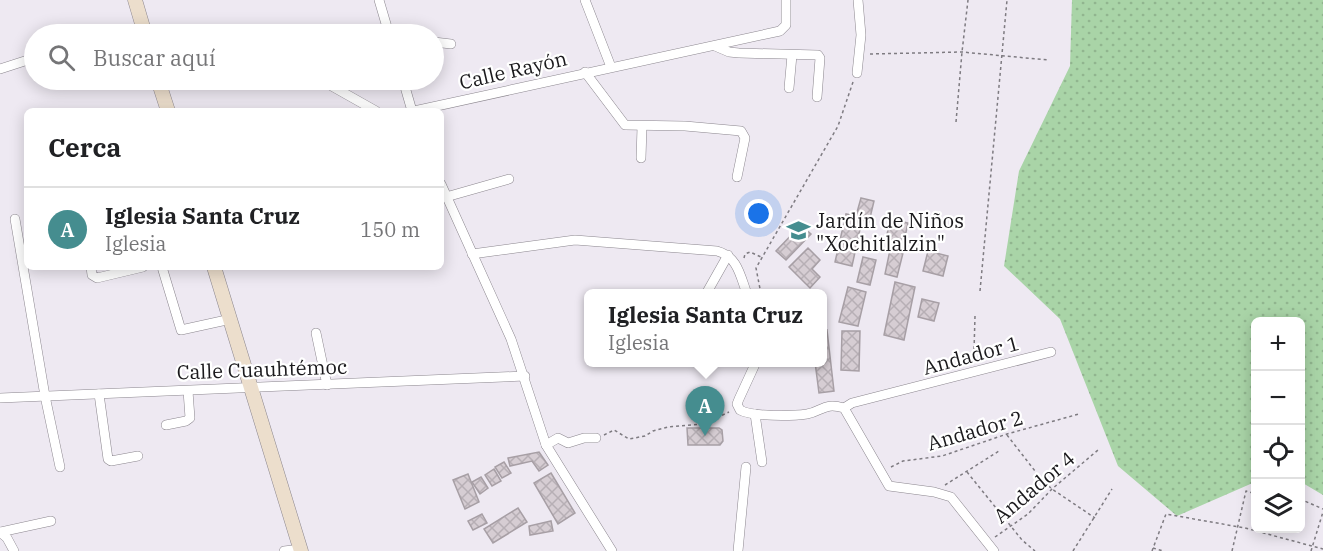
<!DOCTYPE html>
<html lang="es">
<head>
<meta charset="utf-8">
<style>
	body { margin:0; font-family:"IBM Plex Serif",serif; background:#f6f6f6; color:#202124 }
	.controls { position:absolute; right:18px; bottom:18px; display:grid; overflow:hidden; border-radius:9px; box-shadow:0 3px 15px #0003 }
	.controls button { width:54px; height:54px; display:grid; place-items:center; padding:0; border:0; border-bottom:2px solid #e0e0e0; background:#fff; color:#202124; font:30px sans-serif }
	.you { position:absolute; left:759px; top:214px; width:21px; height:21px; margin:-15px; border:4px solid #fff; border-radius:50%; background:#1a73e8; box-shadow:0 0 0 9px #1a73e833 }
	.badge { display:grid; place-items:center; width:39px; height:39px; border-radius:50%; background:#458d8f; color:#fff; font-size:20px; font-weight:700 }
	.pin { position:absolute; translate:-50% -50px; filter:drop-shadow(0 2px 3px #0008) }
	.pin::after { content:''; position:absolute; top:32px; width:21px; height:18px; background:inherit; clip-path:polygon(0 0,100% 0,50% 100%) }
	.popup { position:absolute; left:584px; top:289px; width:243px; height:78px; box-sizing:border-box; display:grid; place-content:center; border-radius:9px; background:#fff; filter:drop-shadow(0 2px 4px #0005); font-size:20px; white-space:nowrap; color:#757577 }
	.popup b { font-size:22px; color:#202124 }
	.popup::after { content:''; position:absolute; left:50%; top:100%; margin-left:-12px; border:12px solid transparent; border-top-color:#fff }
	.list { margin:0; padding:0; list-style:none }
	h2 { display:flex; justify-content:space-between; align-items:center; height:78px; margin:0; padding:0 24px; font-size:26px }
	h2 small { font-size:20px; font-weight:400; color:#757577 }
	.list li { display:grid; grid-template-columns:39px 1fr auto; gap:18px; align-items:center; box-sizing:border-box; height:84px; padding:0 24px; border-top:2px solid #e0e0e0 }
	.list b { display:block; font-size:22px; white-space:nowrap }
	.list p { margin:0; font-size:20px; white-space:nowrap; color:#757577 }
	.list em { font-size:20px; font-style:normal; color:#757577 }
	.icon { flex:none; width:33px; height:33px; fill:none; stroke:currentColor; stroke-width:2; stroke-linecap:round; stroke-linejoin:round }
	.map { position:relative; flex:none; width:1323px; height:551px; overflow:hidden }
	.search { position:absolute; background:#fff; box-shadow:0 3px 15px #0003; left:24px; top:24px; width:420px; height:66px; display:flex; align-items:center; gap:15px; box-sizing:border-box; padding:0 21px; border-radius:33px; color:#757577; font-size:22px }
	.panel { position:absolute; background:#fff; box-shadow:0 3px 15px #0003; left:24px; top:108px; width:420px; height:162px; border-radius:9px }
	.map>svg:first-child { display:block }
</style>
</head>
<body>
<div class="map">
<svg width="1323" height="551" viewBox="0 0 1323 551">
	<defs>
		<pattern id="grass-dots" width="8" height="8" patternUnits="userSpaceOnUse" patternTransform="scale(1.5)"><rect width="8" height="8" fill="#a9d4a7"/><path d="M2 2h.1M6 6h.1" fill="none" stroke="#91b58f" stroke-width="1.8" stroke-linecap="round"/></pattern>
		<pattern id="building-cross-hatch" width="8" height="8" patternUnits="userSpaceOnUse" patternTransform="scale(1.5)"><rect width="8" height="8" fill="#d6cdd3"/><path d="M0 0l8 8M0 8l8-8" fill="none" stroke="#b7afb5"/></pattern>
	</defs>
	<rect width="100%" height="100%" fill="#eee9f2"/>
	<polygon fill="url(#grass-dots)" points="1072,0 1323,0 1323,495 1301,482 1300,322 1256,322 1255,482 1177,516 1118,466 1060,319 1004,266 1019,171 1070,66"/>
	<g fill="url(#building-cross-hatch)" stroke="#a79fa5" stroke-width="1.5">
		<polygon points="861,198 874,201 869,222 862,220 852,266 835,262 846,214 856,216"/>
		<polygon points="891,219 908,223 902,250 889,247 891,239 886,238"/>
		<polygon points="801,225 811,234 786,260 776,251"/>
		<polygon points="808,248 820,260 812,269 820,277 810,288 789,267"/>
		<polygon points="890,250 903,253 897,277 885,274"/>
		<polygon points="928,251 948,256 943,276 923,271"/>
		<polygon points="863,257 876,260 870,285 857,282"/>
		<polygon points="895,282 915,287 904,340 884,335"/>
		<polygon points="848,287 866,292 858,326 839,322"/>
		<polygon points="922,299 939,303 934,321 918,317"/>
		<polygon points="827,330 834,391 819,393 815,362 822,362 822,331"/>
		<polygon points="842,331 860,331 859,371 841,370"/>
		<polygon points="687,428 719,428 722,430 723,441 720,445 688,445"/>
		<polygon points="539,452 548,465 539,471 532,461 510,466 508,458"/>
		<polygon points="504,462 511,473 502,478 495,467"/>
		<polygon points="494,469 501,481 492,486 485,475"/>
		<polygon points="551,473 575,513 558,524 534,483"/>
		<polygon points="468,474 479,502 465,509 453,480"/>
		<polygon points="481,477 488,488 480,494 472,482"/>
		<polygon points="518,508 527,522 493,543 484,529"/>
		<polygon points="482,514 487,523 473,530 468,521"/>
		<polygon points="551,521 553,531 530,535 529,526"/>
	</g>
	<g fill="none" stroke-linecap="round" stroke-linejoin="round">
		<defs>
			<g id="street">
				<polyline points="379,0 389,34"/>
				<polyline points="585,0 611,67"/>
				<polyline points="434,42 451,44"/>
				<polyline points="715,46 729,52 739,53 818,55 820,58 817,97"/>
				<polyline points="0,69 34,58"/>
				<polyline points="585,72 625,125 685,126 741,131 745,138 737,177"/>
				<polyline points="857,73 861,35 858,0"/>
				<polyline points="321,80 376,111"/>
				<polyline points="403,80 412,111"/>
				<polyline points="789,88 792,55"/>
				<polyline points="414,111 780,31 786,25 786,0"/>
				<polyline points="641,158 642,127"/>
				<polyline points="441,184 511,339 546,445 612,551"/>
				<polyline points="446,197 509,179"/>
				<polyline points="15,219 45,396 60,467"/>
				<path d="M 472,254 L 575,240 L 717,251 C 738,257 740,275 747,294"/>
				<polyline points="91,267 92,275 97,278 143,267"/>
				<polyline points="162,267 181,330 231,319"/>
				<polyline points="706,294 728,255"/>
				<polyline points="316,333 327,385"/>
				<path d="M 756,362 L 739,399 L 737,404 L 740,410 C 752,417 793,416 807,414 C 823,411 824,402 844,408 L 889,486 L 934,492 L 951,497 L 994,551"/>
				<polyline points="99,394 108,459 111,461 138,456"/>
				<polyline points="0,398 525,376"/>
				<polyline points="844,408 852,403 1051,352"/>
				<polyline points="755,414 762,462"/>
				<polyline points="166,425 186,421 190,418 188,391"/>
				<polyline points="546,445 558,438 568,443 584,438 596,438"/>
				<polyline points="0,532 51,521"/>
				<polyline points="0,532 7,538 14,551"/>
				<polyline points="284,551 301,549"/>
				<polyline points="738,551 746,467"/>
			</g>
			<g id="secondary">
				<polyline points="135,0 145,34"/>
				<polyline points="158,80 168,111"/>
				<polyline points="214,267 301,551"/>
			</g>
		</defs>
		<use href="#street" stroke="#8b868e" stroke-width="10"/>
		<use href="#secondary" stroke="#8b868e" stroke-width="15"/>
		<g stroke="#7e7b81" stroke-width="1.5" stroke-dasharray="3 3" stroke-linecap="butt">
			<polyline points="870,54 962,52 1048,60"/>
			<polyline points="956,122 962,52 968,0"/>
			<polyline points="744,258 745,254 750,252 761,257"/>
			<polyline points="980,291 1007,0"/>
			<polyline points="761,294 756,268 838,126 853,82"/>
			<polyline points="975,316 974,351 976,360"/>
			<polyline points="604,435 614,430 629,439 645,436 653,431 668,427 703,424 729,412"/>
			<polyline points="1007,435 1042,480 1052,489 1095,518"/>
			<polyline points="891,467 903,461 942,456 1007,434 1079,414"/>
			<polyline points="967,472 1022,540 1035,551"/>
			<polyline points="945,485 999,451"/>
			<polyline points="1300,499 1323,509"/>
			<polyline points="995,537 1028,514 1052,489 1098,450"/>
			<polyline points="1153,548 1163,551"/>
			<polyline points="1073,551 1112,489"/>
			<polyline points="1152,551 1166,514 1245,528 1323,549"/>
			<polyline points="1232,551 1246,491 1256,494"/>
			<polyline points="1311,551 1323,512"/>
		</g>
		<use href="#street" stroke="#fff" stroke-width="9"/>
		<use href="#secondary" stroke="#ecdecc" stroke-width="14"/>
	</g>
	<defs>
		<symbol id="school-bare" viewBox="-9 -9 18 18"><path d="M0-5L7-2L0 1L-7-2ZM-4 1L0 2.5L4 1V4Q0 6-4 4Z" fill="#458d8f" stroke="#fff" stroke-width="2.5" paint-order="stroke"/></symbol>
	</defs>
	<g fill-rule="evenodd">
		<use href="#school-bare" x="782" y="214" width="33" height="33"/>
	</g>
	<g text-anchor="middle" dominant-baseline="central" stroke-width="4.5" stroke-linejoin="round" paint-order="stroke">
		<g font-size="20" fill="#1a191c" stroke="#fff">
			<text transform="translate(513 70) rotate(-13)">Calle Rayón</text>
			<text transform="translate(971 355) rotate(-15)">Andador 1</text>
			<text transform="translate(262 369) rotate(-2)">Calle Cuauhtémoc</text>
			<text transform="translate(975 430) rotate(-16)">Andador 2</text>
			<text transform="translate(1034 487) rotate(-40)">Andador 4</text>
		</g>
		<g font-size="20" fill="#1a191c" stroke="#fff" text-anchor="start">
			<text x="816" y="220">Jardín de Niños<tspan x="816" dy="23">"Xochitlalzin"</tspan></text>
		</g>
	</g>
</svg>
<div class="controls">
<button>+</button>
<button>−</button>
<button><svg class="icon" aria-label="locate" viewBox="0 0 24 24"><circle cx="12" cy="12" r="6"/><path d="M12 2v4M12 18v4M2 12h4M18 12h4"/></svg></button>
<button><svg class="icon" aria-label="layers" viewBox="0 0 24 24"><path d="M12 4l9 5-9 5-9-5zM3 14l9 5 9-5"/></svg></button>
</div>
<div class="you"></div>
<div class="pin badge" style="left:705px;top:436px">A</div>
<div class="popup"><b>Iglesia Santa Cruz</b>Iglesia</div>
<div class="search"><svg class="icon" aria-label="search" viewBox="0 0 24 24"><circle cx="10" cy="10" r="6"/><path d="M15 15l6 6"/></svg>Buscar aquí</div>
<section class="panel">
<h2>Cerca<small></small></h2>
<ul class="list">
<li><span class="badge">A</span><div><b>Iglesia Santa Cruz</b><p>Iglesia</p></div><em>150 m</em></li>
</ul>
</section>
</div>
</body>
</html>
